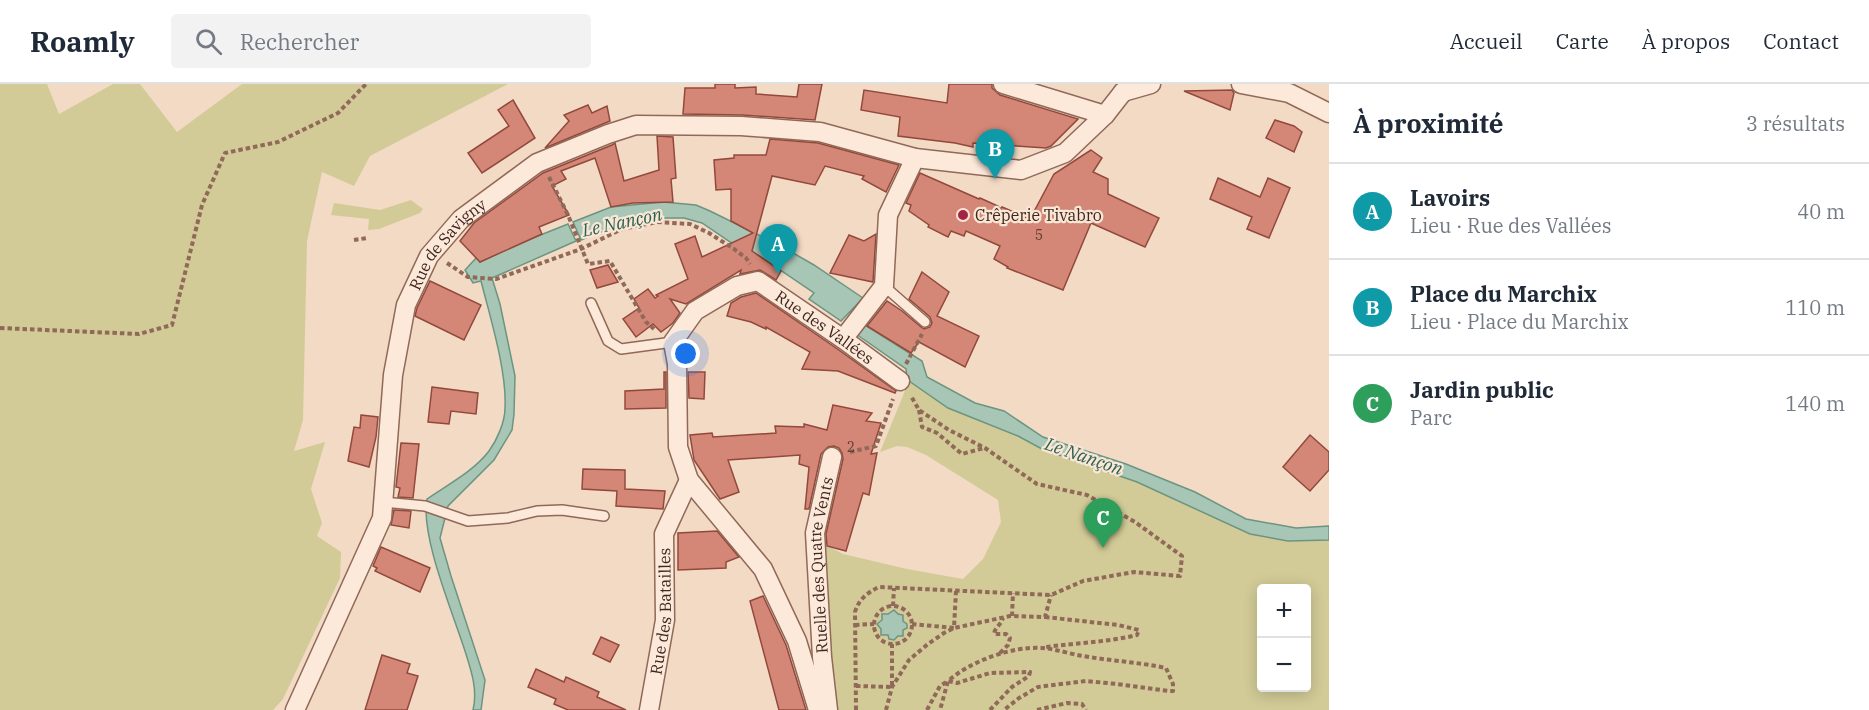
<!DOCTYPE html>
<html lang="fr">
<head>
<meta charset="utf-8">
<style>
	body { margin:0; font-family:"IBM Plex Serif",serif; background:#f2f2f3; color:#1f2937 }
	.controls { position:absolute; right:18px; bottom:18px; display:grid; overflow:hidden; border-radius:6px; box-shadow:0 3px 15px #0003 }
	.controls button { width:54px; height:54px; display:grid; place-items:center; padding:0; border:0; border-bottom:2px solid #e0e1e3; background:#fff; color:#1f2937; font:30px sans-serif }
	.you { position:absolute; left:686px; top:270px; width:21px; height:21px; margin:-15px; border:4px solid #fff; border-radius:50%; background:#1a73e8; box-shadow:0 0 0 9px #1a73e833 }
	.badge { display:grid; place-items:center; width:39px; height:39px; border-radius:50%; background:#2563eb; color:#fff; font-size:20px; font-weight:700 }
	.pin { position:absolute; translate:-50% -50px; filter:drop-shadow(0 2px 3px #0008) }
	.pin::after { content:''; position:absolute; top:32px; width:21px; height:18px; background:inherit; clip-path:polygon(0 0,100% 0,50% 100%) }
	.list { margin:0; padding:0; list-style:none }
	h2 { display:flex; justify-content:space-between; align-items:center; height:78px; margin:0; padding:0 24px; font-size:26px }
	h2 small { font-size:20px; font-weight:400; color:#747a83 }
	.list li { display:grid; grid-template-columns:39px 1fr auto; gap:18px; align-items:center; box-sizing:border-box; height:96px; padding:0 24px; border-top:2px solid #e0e1e3 }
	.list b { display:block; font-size:22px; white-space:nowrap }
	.list p { margin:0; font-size:20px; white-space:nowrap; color:#747a83 }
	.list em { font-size:20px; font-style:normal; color:#747a83 }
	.icon { flex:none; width:33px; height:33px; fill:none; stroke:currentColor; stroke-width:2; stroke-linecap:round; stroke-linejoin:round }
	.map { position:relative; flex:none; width:1329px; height:626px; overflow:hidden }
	header { display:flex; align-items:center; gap:36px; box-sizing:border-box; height:84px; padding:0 30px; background:#fff; border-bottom:2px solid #e0e1e3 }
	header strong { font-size:28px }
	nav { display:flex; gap:33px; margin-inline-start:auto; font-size:21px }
	.search { width:420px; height:54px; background:#f2f2f3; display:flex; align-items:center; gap:15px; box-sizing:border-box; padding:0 21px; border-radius:6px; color:#747a83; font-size:22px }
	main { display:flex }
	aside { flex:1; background:#fff }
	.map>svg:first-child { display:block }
</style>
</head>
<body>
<header>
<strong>Roamly</strong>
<div class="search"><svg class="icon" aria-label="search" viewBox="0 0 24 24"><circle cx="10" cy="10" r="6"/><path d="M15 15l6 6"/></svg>Rechercher</div>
<nav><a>Accueil</a><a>Carte</a><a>À propos</a><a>Contact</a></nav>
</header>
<main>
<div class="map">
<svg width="1329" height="626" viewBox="0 0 1329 626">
	<rect width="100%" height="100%" fill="#f3dac5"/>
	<g fill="#d2cb97" fill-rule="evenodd">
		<polygon points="0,0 47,0 59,30 113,0 140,0 177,48 242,0 508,0 370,72 354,102 322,88 307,157 303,336 294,367 325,358 311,405 322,439 317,452 341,468 340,494 283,615 273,626 0,626"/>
		<polygon points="411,116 423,125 420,129 379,145 368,146 369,135 331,131 334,119 380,126"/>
		<path d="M 909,297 L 948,324 L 1098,385 L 1137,398 L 1244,441 L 1329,449 L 1329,626 L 835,626 L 822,459 L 843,470 L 907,485 L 963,495 L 983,475 L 1001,438 L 998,416 L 926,371 L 907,363 L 897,362 L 880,368 ZM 1262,504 L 1306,504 L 1306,604 L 1262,604 Z"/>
	</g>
	<g fill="#a7c6b5" stroke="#6c9581" stroke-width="1.5">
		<polygon points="663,118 696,121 710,127 781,162 814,181 863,214 841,237 809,215 814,209 758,171 739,164 702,139 684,134 635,134 581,156 573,138 611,123"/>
		<path d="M 568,140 L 576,157 L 492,194 L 500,220 L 515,292 L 514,330 L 512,346 L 494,376 L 448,422 L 440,454 L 451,492 L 485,596 L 481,626 L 473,626 C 478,606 471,586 465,567 C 453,529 420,452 427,415 C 447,401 474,387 489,367 C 497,356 505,338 505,324 C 507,287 490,233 481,197 L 473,199 L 465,186 L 477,173 L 480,178 L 513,162 Z"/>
		<polygon points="865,241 922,277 927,293 975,319 1004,327 1043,353 1126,380 1195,408 1246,435 1296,444 1329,442 1329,456 1288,457 1250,450 1137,398 1042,365 1018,352 948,324 909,297 907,295 906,285 856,250"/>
		<polygon points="894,526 898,530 903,531 903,537 907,540 907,544 903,546 903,552 898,552 894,556 889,555 888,551 881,551 881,545 877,540 882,536 882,530 888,530"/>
	</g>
	<g fill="#d48777" stroke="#92493c" stroke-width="1.5">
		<polygon points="715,0 735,0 735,4 756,3 756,10 797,13 799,0 822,0 815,36 742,31 683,30 685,4 715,4"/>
		<polygon points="949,0 992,0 992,4 1000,11 1078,35 1051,62 1046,64 973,59 973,63 955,59 898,52 900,33 861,26 864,6 947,19"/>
		<polygon points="1232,6 1234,9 1230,26 1184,7"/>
		<polygon points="513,16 535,54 482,89 468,69 509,42 498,26"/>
		<polygon points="588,21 592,29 607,22 610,37 545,64 569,37 564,31"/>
		<polygon points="1275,36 1294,42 1302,48 1294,68 1266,54"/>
		<polygon points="657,52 673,53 676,94 671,95 673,118 633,119 611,123 595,74 561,87 566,95 552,102 569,131 539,143 542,150 480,178 460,157 474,139 543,89 612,61 615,59 624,97 659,86"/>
		<polygon points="770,55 818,59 899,81 886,108 862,95 864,92 825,82 815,101 772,92 752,167 781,187 776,196 760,186 740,190 741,186 686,220 670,215 680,229 673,239 661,248 653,240 636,253 623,235 639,224 634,215 648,205 655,214 658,212 656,211 688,195 675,160 695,152 702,173 753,149 731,137 731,105 716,106 714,76 734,74 734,71 766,71"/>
		<polygon points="1091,66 1102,74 1093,88 1108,95 1108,110 1159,134 1145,163 1091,139 1063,206 1007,184 1008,183 994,175 1000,162 966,147 964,152 951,147 948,153 928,143 929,141 909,127 911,121 906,119 920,89 979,115 980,114 998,122 1000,125 1002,123 1030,135 1054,90"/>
		<polygon points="1218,94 1260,113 1268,94 1290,104 1269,154 1247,145 1252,133 1210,115"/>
		<polygon points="876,150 873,198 830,189 849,151 864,157"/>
		<polygon points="608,181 618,198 597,204 590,186"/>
		<polygon points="922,188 949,208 937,232 979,252 965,283 919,258 911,269 867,242 887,217 902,227 921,243 924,245 930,243 932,239 930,233 909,215"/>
		<polygon points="430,197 481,221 464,256 415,232 417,224"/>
		<polygon points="756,209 836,264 896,307 895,309 838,287 802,285 810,268 766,243 766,245 751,238 727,232 731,219 741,213"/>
		<polygon points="664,288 666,288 666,324 625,325 625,307 664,305"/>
		<polygon points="688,288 705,288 704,315 689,314"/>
		<polygon points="432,303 478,309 476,330 451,327 449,340 428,338"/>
		<polygon points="833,321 872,329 866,337 881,339 871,370 877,369 869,411 863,409 846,467 827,462 826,450 843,375 842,369 839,364 834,362 828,363 821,370 809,425 805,425 809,383 799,380 800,371 728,376 739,408 720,415 694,376 690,351 712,349 713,353 776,349 775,342 804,343 804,340 827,346"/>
		<polygon points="361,331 378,333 376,353 369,383 348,377 354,343 360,344"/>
		<polygon points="1310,351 1329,368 1329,386 1310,407 1283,383"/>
		<polygon points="401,359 419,360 413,414 398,413 400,404 396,403"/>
		<polygon points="583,385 625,386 625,405 665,407 663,425 616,422 617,407 582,405"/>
		<polygon points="394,426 411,427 409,444 391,441"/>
		<polygon points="717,447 739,473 726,478 726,484 678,486 678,449"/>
		<polygon points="381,463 430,484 420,508 375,487 377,484 373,482"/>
		<polygon points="763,512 786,561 806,626 779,626 750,517"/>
		<polygon points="601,553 619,561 610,578 593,570"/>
		<polygon points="382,571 410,580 407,589 418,592 407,626 365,626"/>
		<polygon points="536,585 564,598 566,593 599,608 597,613 626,626 568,626 554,620 556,615 528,603"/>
	</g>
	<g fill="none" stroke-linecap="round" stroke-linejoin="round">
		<defs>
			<g id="service">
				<polyline points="884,202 925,238"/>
				<polyline points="591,219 608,257 621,265 673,258"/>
				<polyline points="383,418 425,422 468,437 508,434 537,427 562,426 604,432"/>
			</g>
			<g id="minor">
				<polyline points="1003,0 1105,31"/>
				<polyline points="1241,0 1289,9 1329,29"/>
				<polyline points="1123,8 1151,0"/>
				<polyline points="843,255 884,202 888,131 915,74"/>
				<path id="s1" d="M 295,626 L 382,434 L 393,291 L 406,221 L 429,172 L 461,135 L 537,79 L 608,50 L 636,41 L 741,42 L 820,48 L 915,74 L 1021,86 L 1065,69 L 1105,31 L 1123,8"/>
				<path id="s2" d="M 649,626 L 665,536 L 664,450 L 689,396"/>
				<path id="s3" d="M 818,626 L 797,557 L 763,485 L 689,396 L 678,363 L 677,280 L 673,258 L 695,227 L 737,202 L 758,197 L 843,255 L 900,297"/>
				<path id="s4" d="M 828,626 L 822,573 L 815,449 L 832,373"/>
			</g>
		</defs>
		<use href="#service" stroke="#906958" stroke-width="12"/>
		<use href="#minor" stroke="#906958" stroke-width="21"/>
		<g stroke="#906958" stroke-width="4" stroke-dasharray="4.5 3" stroke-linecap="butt">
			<polyline points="549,93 568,131 588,180 610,177 646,238 654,245"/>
			<polyline points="354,156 367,154"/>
			<polyline points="447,179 468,193 496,195 581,165 622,145 657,138 690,140 709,149 734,165 746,174 750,180"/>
			<polyline points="0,244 139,250 172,241 202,121 225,69 278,58 338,29 366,0"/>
			<polyline points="906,280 922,250"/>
			<polyline points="919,326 922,343 937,349 962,370 984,364"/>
			<polyline points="850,368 876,362 893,315"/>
			<polyline points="893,522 894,504"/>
			<circle cx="893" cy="541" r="19"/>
			<polyline points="1012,532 1013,509"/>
			<path d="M 1045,533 L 1118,541 L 1139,546 L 1137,551 C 1108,558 1076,559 1046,563"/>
			<polyline points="912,540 954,544 956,507"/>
			<polyline points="855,541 874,540"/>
			<path d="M 1000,569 L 1008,561 L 1010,554 L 1006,550 L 994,550 C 995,543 1001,541 1003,534"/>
			<polyline points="856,602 892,603 892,560"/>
			<path d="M 856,626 L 855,528 C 859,515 867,509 879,503 L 1051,511 L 1083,497 L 1134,488 L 1180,492 L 1182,472 L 1135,438 L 1087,411 L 1037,400 L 985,364 L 949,346 L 919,326 L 911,312"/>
			<polyline points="886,626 892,603 909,576 928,560 944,549 954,544 1010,532 1045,533 1051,511"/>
			<polyline points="927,626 940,602 948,597 940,626"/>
			<path d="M 990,626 L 1012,603 L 1029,592 L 1030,588 L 990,589 L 957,599 L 948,597 C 971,577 1012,562 1042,564 C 1056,565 1070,570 1083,572 C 1111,577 1138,578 1166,584 L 1173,600 L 1173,607 L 1169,607 L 1117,600 L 1086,597 L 1045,602 L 1038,603 L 1019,614 L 1004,626"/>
			<polyline points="1037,626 1067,619 1082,620 1086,626"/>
		</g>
		<use href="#service" stroke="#fce9da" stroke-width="9"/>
		<use href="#minor" stroke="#fce9da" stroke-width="18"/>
	</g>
	<circle fill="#a52243" stroke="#f9e6d5" stroke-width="2" cx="963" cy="131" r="6"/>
	<g text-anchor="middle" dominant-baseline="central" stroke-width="4.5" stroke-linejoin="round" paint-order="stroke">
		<g font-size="14" fill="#643e34">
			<text x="1039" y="151">5</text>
			<text x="851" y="363">2</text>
		</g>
		<g font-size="16" fill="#3f261e" stroke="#f9e6d5" text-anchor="start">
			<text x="975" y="131">Crêperie Tivabro</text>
		</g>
		<g font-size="16" fill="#3f261e" stroke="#f9e6d5">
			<text stroke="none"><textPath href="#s1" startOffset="500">Rue de Savigny</textPath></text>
			<text stroke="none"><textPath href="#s3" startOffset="597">Rue des Vallées</textPath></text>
			<text stroke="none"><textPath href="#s4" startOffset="146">Ruelle des Quatre Vents</textPath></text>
			<text stroke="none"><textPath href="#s2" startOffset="100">Rue des Batailles</textPath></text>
		</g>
		<g font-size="18" font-style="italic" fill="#2c6050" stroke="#f9e6d5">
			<text transform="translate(622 138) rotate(-12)">Le Nançon</text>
			<text transform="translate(1084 372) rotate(19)">Le Nançon</text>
		</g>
	</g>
</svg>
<div class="controls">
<button>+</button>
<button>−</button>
</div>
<div class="you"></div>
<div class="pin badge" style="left:778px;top:190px;background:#0f9aa8">A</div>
<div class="pin badge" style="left:995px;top:95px;background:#0f9aa8">B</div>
<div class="pin badge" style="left:1103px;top:464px;background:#2e9e5b">C</div>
</div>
<aside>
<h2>À proximité<small>3 résultats</small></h2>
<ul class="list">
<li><span class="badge" style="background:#0f9aa8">A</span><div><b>Lavoirs</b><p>Lieu · Rue des Vallées</p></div><em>40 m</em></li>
<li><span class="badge" style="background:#0f9aa8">B</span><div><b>Place du Marchix</b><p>Lieu · Place du Marchix</p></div><em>110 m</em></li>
<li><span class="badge" style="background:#2e9e5b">C</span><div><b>Jardin public</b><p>Parc</p></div><em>140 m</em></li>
</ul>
</aside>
</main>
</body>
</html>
